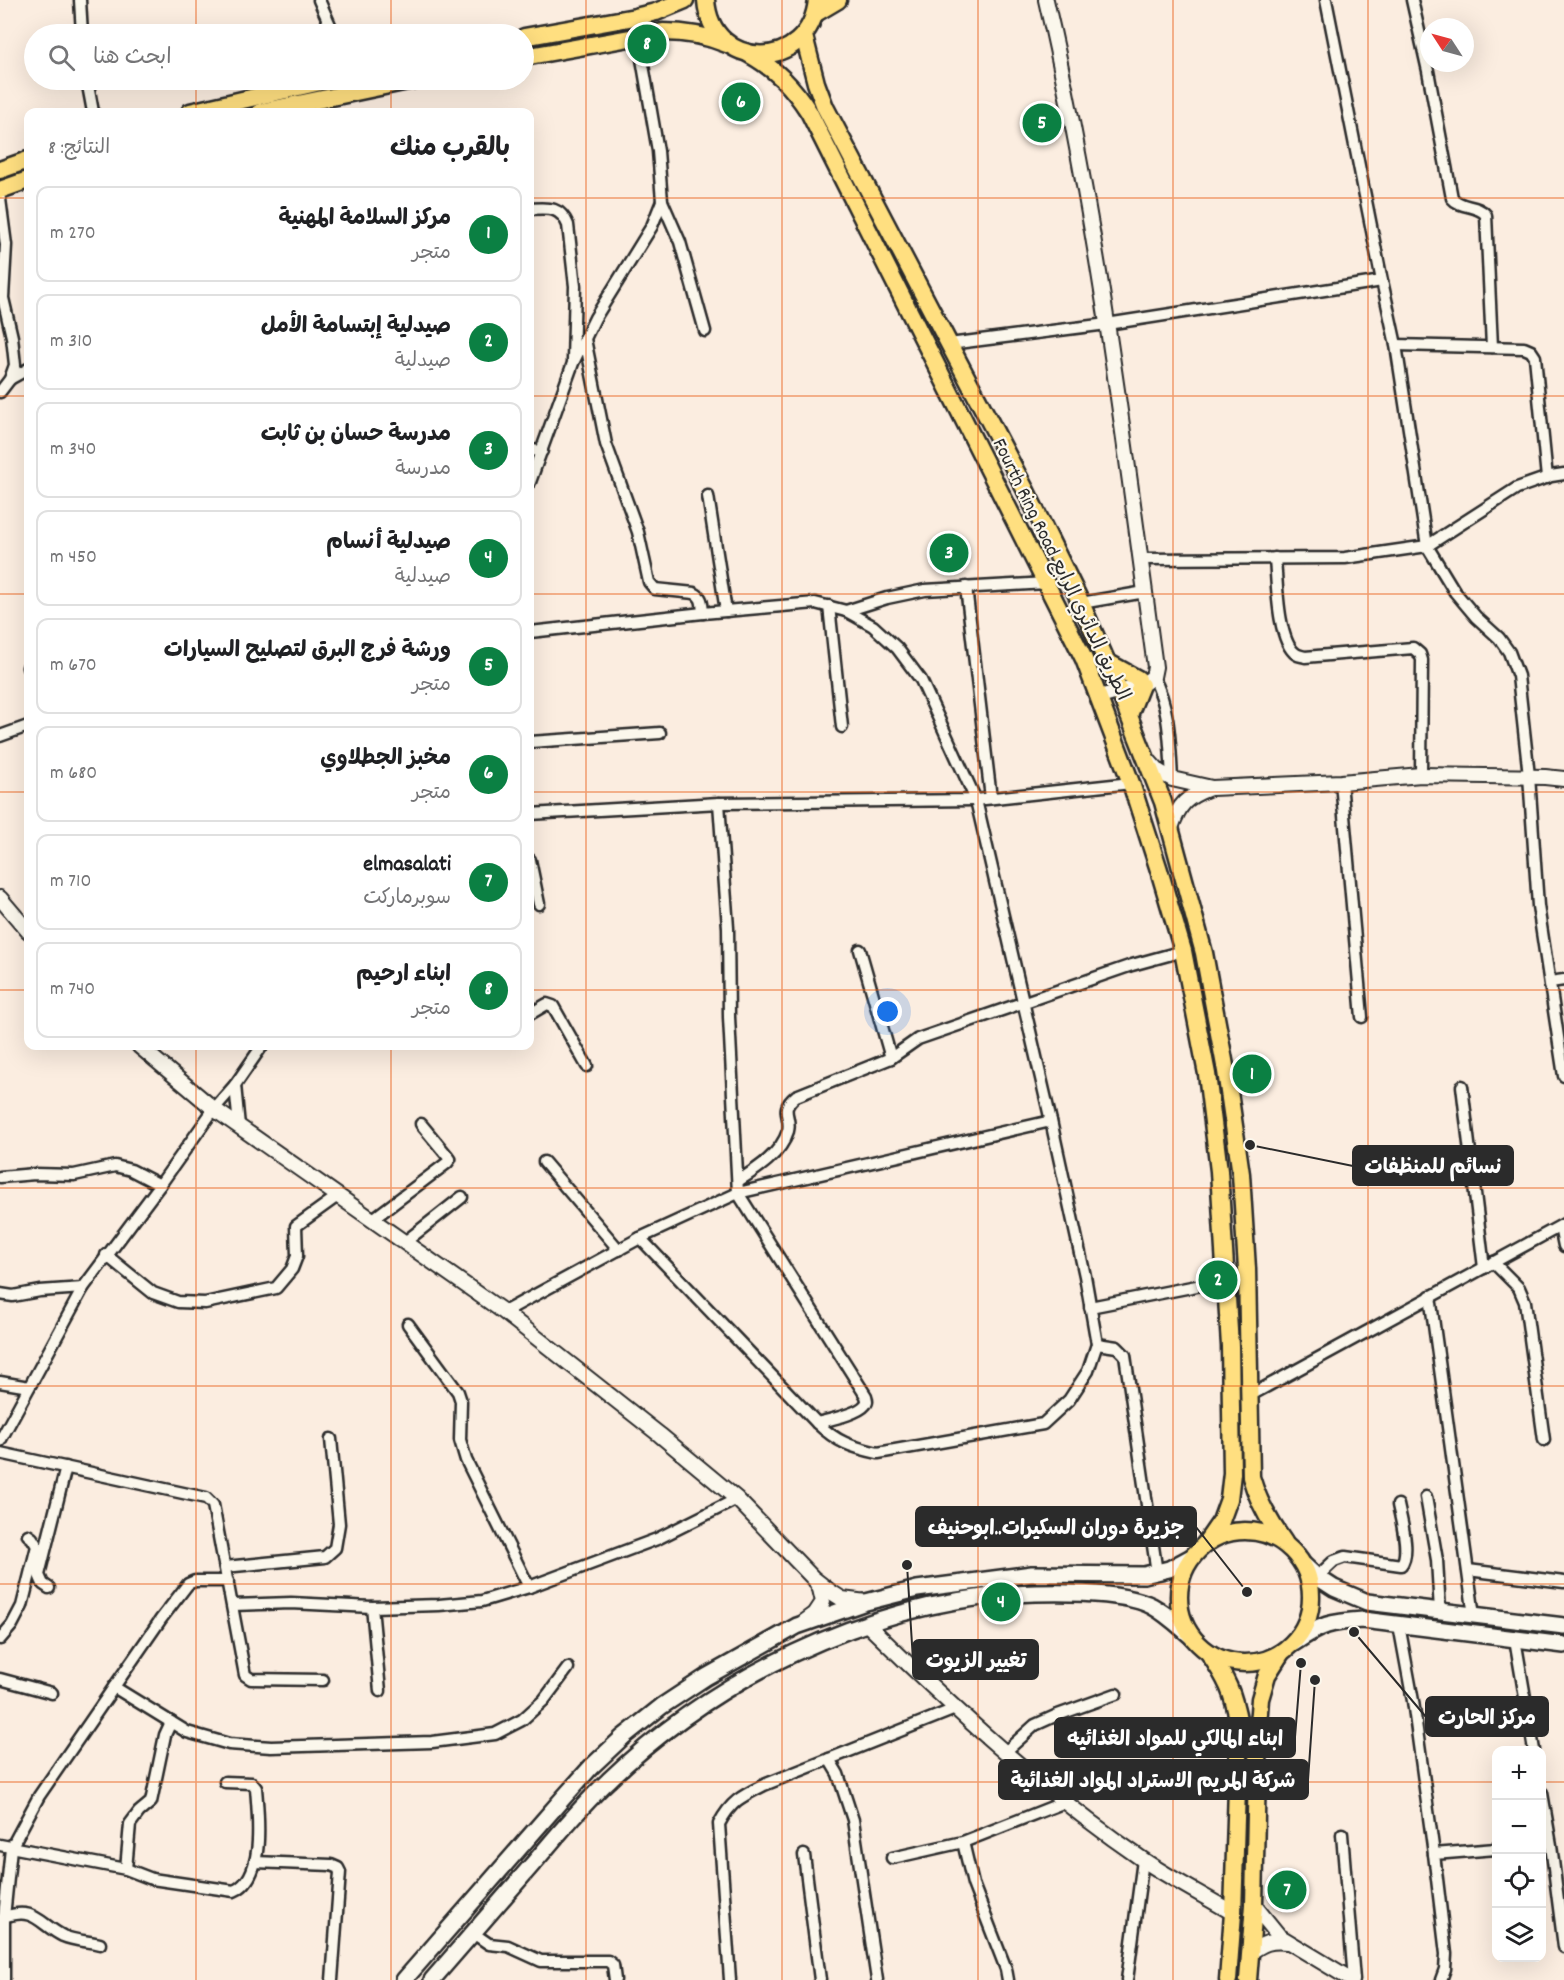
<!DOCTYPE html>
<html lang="ar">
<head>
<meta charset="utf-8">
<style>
	body { margin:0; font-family:Dekko,"Playpen Sans Arabic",sans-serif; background:#f2f2f2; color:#202124; direction:rtl }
	.controls { position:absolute; right:18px; bottom:18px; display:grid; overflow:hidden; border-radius:12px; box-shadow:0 6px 24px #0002 }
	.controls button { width:54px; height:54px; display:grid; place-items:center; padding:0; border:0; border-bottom:2px solid #e0e0e0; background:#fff; color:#202124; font:30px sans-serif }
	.compass { position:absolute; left:1420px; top:18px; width:54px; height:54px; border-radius:50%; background:#fff; box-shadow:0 6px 24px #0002; rotate:306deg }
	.you { position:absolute; left:888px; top:1012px; width:21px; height:21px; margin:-15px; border:4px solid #fff; border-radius:50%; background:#1a73e8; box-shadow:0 0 0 9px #1a73e833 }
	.badge { display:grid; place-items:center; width:39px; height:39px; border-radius:50%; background:#0b8043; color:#fff; font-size:20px; font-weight:700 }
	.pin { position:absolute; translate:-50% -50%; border:3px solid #fff; box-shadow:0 2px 6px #0006 }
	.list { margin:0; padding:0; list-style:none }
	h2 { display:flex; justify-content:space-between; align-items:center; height:78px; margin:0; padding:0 24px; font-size:26px }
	h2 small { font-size:20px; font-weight:400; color:#757577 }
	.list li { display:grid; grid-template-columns:39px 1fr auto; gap:18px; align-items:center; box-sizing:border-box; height:96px; margin:0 12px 12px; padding:0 12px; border:2px solid #e0e0e0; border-radius:12px }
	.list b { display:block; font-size:22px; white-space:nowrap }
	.list p { margin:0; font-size:20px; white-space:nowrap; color:#757577 }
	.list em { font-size:20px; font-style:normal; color:#757577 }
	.icon { flex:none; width:33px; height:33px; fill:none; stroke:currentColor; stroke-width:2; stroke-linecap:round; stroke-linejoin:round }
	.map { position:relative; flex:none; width:1564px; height:1980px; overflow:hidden; direction:ltr }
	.search { position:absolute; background:#fff; box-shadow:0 6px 24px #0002; left:24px; top:24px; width:510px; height:66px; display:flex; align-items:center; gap:15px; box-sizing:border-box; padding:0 21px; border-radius:33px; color:#757577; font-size:22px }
	.panel { position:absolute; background:#fff; box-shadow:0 6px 24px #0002; left:24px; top:108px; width:510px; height:942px; border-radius:12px; direction:rtl }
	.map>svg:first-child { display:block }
</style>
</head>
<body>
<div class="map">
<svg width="1564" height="1980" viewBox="0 0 1564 1980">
	<rect width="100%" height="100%" fill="#fbede0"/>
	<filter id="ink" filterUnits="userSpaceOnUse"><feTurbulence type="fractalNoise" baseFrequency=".0167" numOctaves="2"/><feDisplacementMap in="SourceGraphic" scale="12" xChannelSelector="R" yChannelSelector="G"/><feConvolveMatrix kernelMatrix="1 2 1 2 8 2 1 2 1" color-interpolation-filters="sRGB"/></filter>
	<g filter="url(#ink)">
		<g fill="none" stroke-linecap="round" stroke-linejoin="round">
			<defs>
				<g id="minor">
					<polyline points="80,0 82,34"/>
					<polyline points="319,0 334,34"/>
					<polyline points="1326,0 1382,281 1396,345 1427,546 1455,592 1476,617 1499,638 1509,652 1518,676 1529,776 1538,906 1564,1076"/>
					<path d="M 1412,0 L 1428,71 L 1452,198 C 1461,209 1477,204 1486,215 L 1492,347"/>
					<polyline points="87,80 93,112"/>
					<polyline points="0,199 6,245 3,298 12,337 15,365 10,379 0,392"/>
					<polyline points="662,201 680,242 705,331"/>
					<path d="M 530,209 C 548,208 560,206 568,225 L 575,286 L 573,360"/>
					<path d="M 585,339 L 606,444 L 638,532 L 649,582 L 655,589 L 694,593 C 703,597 702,604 703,613"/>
					<polyline points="949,344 1107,324 1382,281"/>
					<polyline points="1396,345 1524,348 1531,351 1535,357 1547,478"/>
					<polyline points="10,379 28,369"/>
					<polyline points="530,450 542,451"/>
					<polyline points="530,482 573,363 595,318 652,226 662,201 658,151 638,36"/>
					<polyline points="708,496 726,611"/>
					<path d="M 1275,558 C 1277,580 1277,641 1296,654 C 1299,656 1302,656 1305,657 L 1413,648 L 1420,654 L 1422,660 L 1421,775"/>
					<polyline points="1140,559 1345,558 1427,546 1517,488 1551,476 1564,474"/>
					<polyline points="966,587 991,798"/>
					<polyline points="1081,603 1145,592"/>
					<polyline points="829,606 842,727"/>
					<polyline points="846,611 887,598 925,590 1046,583"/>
					<path d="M 530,632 L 703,613 L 815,603 L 846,611 L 873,626 L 897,648 L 921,680 L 976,800 L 1051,1121 L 1085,1276 L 1097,1344 L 1088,1371 L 1069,1400 L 1043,1424 L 878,1453 C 851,1447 837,1442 817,1423 L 640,1238"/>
					<polyline points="28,667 28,668"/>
					<path d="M 1153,677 C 1170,706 1170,745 1172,779"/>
					<polyline points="0,736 28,726"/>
					<polyline points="530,742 660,733"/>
					<polyline points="1341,782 1362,1017"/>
					<path d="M 719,803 L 728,928 L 729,1017 L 738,1193 L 866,1396 C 867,1400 868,1402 865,1405 C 858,1414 828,1420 817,1423"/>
					<polyline points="530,814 719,803 976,800 1131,783"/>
					<polyline points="530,860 539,904"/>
					<polyline points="860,950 891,1058"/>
					<polyline points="1550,982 1564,980"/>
					<polyline points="530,1014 547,1004 553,1006 587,1066"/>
					<polyline points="235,1085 239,1126"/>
					<polyline points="1462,1086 1484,1268"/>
					<polyline points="544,1162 619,1250"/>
					<polyline points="0,1177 35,1174 74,1175 115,1166 131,1170 160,1185"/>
					<path d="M 738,1181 C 757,1169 781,1154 788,1131 C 792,1115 778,1111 796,1096 L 891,1058 L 918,1039 L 1132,965 L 1183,951"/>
					<polyline points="373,1219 447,1163 450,1159 421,1124"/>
					<polyline points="1560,1227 1564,1246"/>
					<polyline points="405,1242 462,1197"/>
					<polyline points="106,1255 153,1293 178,1302 205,1303 276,1288 292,1269 297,1256 296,1226 339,1195"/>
					<polyline points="1493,1262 1519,1288 1525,1302 1544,1440"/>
					<polyline points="0,1294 13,1296 40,1291 83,1288"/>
					<polyline points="1430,1296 1474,1616"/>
					<polyline points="1090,1307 1227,1280"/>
					<polyline points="504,1312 640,1238 738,1193 1051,1121"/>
					<polyline points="408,1324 458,1392 461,1401 460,1440 466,1460 529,1587"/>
					<polyline points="1097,1344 1117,1347 1125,1355 1157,1573"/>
					<polyline points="0,1382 29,1387"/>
					<polyline points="1249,1396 1564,1224"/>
					<polyline points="0,1441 83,1288 160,1185 214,1109 235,1085 262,1046"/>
					<polyline points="0,1453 206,1498 213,1505 245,1675 251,1679 323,1680"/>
					<polyline points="1426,1497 1437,1560 1440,1611"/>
					<polyline points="225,1567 325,1557 335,1548 339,1524 331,1439"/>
					<polyline points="1468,1570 1564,1582"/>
					<path d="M 1317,1577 L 1334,1561 L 1345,1557 L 1401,1565 C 1411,1553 1401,1520 1398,1505"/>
					<polyline points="49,1588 43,1584 39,1575 66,1467"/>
					<polyline points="233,1605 291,1603 372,1607 439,1605 482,1601 529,1587 657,1539 737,1499"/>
					<polyline points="372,1607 380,1691"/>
					<polyline points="1399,1625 1413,1701 1434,1854"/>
					<polyline points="0,1639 12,1625 22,1606 37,1546 32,1538 28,1535"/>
					<polyline points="1515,1639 1534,1750"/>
					<polyline points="0,1679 52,1693"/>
					<polyline points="114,1687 161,1619 188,1584 195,1581 228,1581"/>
					<polyline points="1004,1753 1035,1725 1055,1716 1116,1694"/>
					<polyline points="829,1759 838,1774 853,1820 877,1980"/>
					<polyline points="1542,1793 1551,1845 1564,1947"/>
					<polyline points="1342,1834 1354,1980"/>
					<polyline points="963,1842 973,1884 1006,1969 1008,1980"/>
					<path d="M 0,1845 L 126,1869 L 152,1879 L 234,1891 C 266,1877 258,1816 256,1788 L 252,1783 L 225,1782"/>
					<polyline points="804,1855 820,1980"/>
					<polyline points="892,1858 963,1842 1065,1802"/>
					<polyline points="255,1862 331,1865 338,1868 340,1872 332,1980"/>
					<polyline points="126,1869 130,1824 139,1812 151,1802 165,1735 171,1722"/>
					<path d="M 4,1917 C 35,1906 39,1924 63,1936 C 74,1941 89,1941 100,1944"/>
					<polyline points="473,1933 489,1944 508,1946 541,1961 608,1961 613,1965 615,1980"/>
					<polyline points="4,1980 4,1917 11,1848 39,1796 114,1687 187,1732 229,1744 271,1747 432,1742 495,1734 522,1720 544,1700 568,1668"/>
					<path d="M 730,1980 L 719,1824 C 731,1801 742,1796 764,1785 L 955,1709"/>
					<polyline points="1127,1980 1143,1860"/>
					<polyline points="1441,1980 1445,1969 1446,1954 1434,1854 1496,1849"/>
				</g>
				<g id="tertiary">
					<path d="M 1046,0 C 1097,219 1125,444 1155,667 L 1153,677 L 1141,685 L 1100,697"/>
					<polyline points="1148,760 1158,771 1172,779 1212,788 1341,782 1421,775 1545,777 1564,779"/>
					<path d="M 1171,828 C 1179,804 1186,797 1210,788"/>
					<polyline points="0,898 28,931"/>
					<polyline points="139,1046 214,1109 504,1312 660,1435 737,1499 813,1578 831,1592 842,1599 866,1602"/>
					<polyline points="804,1622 815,1614 823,1602 820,1589 816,1582"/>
					<path d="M 867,1624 C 954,1709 1041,1790 1142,1859 C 1171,1879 1203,1895 1233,1913"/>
					<polyline points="1254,1905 1279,1936 1352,1980"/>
					<path d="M 1250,1953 C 1263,1943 1271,1940 1287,1942"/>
				</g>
				<g id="secondary">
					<polyline points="1304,1565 1317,1577 1334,1588 1367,1602 1564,1626"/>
					<path d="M 1294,1643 C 1322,1624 1330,1622 1363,1620 L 1564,1645"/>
					<polyline points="404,1980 564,1797 591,1767 623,1737 662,1706 706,1677 797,1626 866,1602 917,1589 1032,1574 1144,1575 1169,1569 1193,1556"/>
					<path d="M 432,1980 C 465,1942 498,1904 531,1866 C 556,1837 580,1807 608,1781 C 714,1678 864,1605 1012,1594 C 1047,1592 1121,1590 1152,1606 C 1167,1614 1179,1626 1192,1637"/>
				</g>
				<g id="primary">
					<path d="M 706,0 C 711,72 810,73 817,0"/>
					<polyline points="816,13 838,0"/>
					<path d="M 804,36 L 816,83 L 825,107 L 1025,489 L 1081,603 L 1116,683 L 1163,802 L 1204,953 L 1226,1071 L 1241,1174 L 1247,1269 L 1251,1477 C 1258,1502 1269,1521 1284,1542"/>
					<polyline points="524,37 635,17 656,12 685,0"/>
					<path d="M 749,54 C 776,69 793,87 809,112 L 1084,659 L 1131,783 L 1159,870 L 1183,951 L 1207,1074 L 1219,1171 L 1230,1346 L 1232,1473 L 1229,1499 L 1221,1521 L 1205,1544"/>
					<path d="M 524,57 L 663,32 C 686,32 705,35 727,44"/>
					<polyline points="190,112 329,80"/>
					<polyline points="260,112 413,80"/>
					<polyline points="0,170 28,160"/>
					<polyline points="0,190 28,180"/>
					<polyline points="1107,662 1138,679"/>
					<polyline points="1129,715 1141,685"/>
					<circle cx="1245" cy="1597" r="66"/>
					<path d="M 1209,1653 C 1227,1680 1233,1692 1239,1724 L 1233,1913 L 1228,1980"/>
					<polyline points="1248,1980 1254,1905 1258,1725 1260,1699 1267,1675 1281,1653"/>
				</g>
			</defs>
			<use href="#minor" stroke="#2b2b2b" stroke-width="15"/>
			<use href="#tertiary" stroke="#2b2b2b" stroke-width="18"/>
			<use href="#secondary" stroke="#2b2b2b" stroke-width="20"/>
			<use href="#primary" stroke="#2b2b2b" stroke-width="21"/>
			<use href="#minor" stroke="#fbf7ec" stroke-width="10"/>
			<use href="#tertiary" stroke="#fbf7ec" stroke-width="14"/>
			<use href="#secondary" stroke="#fbf7ec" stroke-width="15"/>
			<use href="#primary" stroke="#ffdf80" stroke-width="16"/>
		</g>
	</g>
	<path fill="none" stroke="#e8590c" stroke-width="1.5" stroke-opacity="0.55" d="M 196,0 L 196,34M 391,0 L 391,34M 586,0 L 586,1980M 782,0 L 782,1980M 978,0 L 978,1980M 1173,0 L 1173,1980M 1368,0 L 1368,1980M 196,80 L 196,112M 391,80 L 391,112M 0,198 L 28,198M 530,198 L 1564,198M 0,396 L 28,396M 530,396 L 1564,396M 0,594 L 28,594M 530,594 L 1564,594M 0,792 L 28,792M 530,792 L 1564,792M 0,990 L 28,990M 530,990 L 1564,990M 196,1046 L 196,1980M 391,1046 L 391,1980M 0,1188 L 1564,1188M 0,1386 L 1564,1386M 0,1584 L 1564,1584M 0,1782 L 1496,1782M 1542,1782 L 1564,1782"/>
	<g text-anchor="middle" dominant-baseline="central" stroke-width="4.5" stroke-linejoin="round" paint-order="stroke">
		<g font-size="20" fill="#2b2b2b" stroke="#fbf7ec">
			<text transform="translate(1060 570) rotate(64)">Fourth Ring Road الطريق الدائري الرابع</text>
		</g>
	</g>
	<path fill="none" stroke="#2b2b2b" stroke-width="2" d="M1250 1145L1353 1166M1247 1592L1196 1527M907 1565L913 1660M1354 1632L1426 1717M1301 1663L1295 1737M1315 1680L1308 1780"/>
	<g fill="#2b2b2b" stroke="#fbf7ec" stroke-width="2">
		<circle cx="1250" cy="1145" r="6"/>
		<circle cx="1247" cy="1592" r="6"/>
		<circle cx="907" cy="1565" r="6"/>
		<circle cx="1354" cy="1632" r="6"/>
		<circle cx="1301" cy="1663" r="6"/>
		<circle cx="1315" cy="1680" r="6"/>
	</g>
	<g fill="#2b2b2b" stroke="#2b2b2b" stroke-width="2">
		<rect x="1353" y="1146" width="160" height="39" rx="6"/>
		<rect x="916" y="1507" width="280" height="39" rx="6"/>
		<rect x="913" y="1640" width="125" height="39" rx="6"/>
		<rect x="1426" y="1697" width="122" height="39" rx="6"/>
		<rect x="1055" y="1718" width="240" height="39" rx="6"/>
		<rect x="999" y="1760" width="309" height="39" rx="6"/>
	</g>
	<g font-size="21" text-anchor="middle" font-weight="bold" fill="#fff">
		<text x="1433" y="1173">نسائم للمنظفات</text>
		<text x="1056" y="1534">جزيرة دوران السكيرات..ابوحنيف</text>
		<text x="976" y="1667">تغيير الزيوت</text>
		<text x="1487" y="1724">مركز الحارت</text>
		<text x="1175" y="1745">ابناء المالكي للمواد الغذائيه</text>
		<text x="1153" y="1787">شركة المريم الاستراد المواد الغذائية</text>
	</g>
</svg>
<div class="controls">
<button>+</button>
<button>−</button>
<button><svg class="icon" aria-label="locate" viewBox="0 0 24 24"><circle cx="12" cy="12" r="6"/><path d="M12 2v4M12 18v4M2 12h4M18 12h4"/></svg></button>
<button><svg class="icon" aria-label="layers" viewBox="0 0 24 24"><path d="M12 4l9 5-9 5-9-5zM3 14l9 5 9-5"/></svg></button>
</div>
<svg class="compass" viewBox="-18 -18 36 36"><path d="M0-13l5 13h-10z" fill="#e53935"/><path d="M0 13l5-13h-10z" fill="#757577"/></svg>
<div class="you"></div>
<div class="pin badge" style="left:1252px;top:1074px">1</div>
<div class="pin badge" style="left:1218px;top:1280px">2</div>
<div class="pin badge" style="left:949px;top:553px">3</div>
<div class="pin badge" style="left:1001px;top:1602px">4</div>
<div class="pin badge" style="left:1042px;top:123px">5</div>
<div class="pin badge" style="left:741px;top:102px">6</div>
<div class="pin badge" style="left:1287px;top:1890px">7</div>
<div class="pin badge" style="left:647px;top:44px">8</div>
<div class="search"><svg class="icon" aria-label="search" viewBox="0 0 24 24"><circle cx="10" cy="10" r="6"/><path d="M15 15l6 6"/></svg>ابحث هنا</div>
<section class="panel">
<h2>بالقرب منك<small>النتائج: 8</small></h2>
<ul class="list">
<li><span class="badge">1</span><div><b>مركز السلامة المهنية</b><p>متجر</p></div><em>270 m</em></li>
<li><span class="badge">2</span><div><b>صيدلية إبتسامة الأمل</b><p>صيدلية</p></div><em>310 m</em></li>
<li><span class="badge">3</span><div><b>مدرسة حسان بن ثابت</b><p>مدرسة</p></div><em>340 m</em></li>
<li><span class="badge">4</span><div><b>صيدلية أنسام</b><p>صيدلية</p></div><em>450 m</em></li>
<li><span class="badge">5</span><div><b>ورشة فرج البرق لتصليح السيارات</b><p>متجر</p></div><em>670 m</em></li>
<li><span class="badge">6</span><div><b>مخبز الجطلاوي</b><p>متجر</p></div><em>680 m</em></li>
<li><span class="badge">7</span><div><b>elmasalati</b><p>سوبرماركت</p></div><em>710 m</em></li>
<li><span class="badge">8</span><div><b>ابناء ارحيم</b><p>متجر</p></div><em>740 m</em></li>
</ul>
</section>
</div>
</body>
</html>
